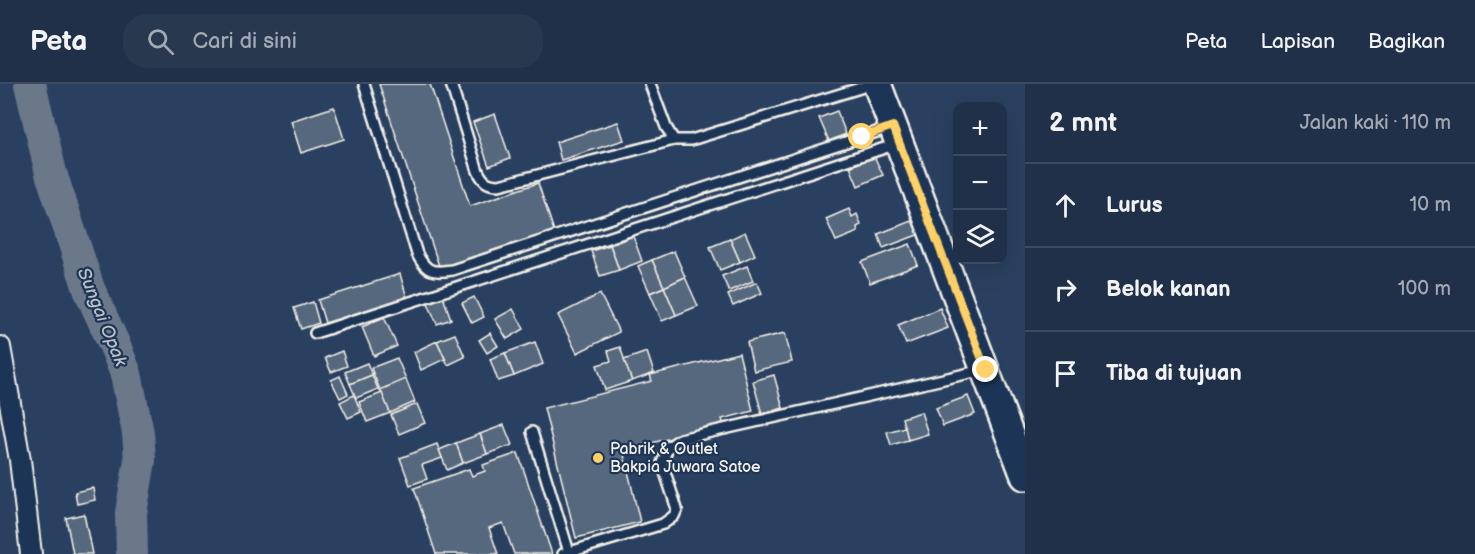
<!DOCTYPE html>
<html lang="id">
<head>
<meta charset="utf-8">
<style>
	body { margin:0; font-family:"Balsamiq Sans",sans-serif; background:#28384f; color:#f1f3f6 }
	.controls { position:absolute; right:18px; top:18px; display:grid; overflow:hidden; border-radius:12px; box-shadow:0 6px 24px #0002 }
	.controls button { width:54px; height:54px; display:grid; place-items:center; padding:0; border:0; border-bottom:2px solid #3d4b60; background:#203048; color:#f1f3f6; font:30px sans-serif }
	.stop { position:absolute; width:18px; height:18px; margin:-14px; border:4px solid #ffd166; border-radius:50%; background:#fff }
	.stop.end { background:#ffd166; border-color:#fff; box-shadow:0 2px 6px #0008 }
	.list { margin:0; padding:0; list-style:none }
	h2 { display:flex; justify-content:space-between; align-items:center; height:78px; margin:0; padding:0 24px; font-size:26px }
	h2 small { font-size:20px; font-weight:400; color:#a2a9b4 }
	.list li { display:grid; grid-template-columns:39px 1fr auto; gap:18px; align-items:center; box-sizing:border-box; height:84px; padding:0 24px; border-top:2px solid #3d4b60 }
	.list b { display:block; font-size:22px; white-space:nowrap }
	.list em { font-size:20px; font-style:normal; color:#a2a9b4 }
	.icon { flex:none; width:33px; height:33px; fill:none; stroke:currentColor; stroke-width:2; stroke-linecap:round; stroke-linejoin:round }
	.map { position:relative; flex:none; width:1025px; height:470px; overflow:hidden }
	header { display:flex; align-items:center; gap:36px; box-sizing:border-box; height:84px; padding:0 30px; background:#203048; border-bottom:2px solid #3d4b60 }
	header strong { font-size:28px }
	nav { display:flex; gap:33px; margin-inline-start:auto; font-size:21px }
	.search { width:420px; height:54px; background:#28384f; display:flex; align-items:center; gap:15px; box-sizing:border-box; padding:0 21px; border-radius:24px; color:#a2a9b4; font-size:22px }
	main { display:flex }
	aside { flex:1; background:#203048 }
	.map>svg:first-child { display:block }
</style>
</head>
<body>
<header>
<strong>Peta</strong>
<div class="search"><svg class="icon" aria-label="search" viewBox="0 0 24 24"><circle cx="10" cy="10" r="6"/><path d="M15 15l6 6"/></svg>Cari di sini</div>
<nav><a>Peta</a><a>Lapisan</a><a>Bagikan</a></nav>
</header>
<main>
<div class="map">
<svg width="1025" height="470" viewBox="0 0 1025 470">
	<rect width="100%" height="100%" fill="#2a4060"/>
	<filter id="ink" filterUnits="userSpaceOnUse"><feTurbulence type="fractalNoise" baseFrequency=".0167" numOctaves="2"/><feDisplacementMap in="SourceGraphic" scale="12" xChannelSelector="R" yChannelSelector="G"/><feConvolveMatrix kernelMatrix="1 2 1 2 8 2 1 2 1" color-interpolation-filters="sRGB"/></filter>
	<g filter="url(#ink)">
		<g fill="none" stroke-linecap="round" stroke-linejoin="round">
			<polyline stroke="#6a788a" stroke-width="32" points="30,0 51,89 89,205 115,262 126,290 138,349 140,376 131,429 132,470"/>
		</g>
		<g fill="#56677d" stroke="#f4f1e8" stroke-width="1.5">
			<polygon points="379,0 430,0 470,122 538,99 554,147 440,185"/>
			<polygon points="334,23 344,55 301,69 291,37"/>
			<polygon points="837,27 846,50 829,57 819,34"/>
			<polygon points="495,30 510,74 489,82 473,38"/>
			<polygon points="618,38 624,56 561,76 556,58"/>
			<polygon points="874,72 883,91 858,102 850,83"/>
			<polygon points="849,125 852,133 857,130 861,141 857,143 858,148 836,157 826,135"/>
			<polygon points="914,136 920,150 883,164 878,150"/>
			<polygon points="745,148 755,171 740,178 730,155"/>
			<polygon points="633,152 642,177 619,186 610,161"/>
			<polygon points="730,155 740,178 720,186 710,163"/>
			<polygon points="910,160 918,181 870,199 862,178"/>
			<polygon points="610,161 619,186 600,192 591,167"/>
			<polygon points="674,167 685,193 664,203 652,176"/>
			<polygon points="652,176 664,203 650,209 638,182"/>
			<polygon points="747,182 753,197 729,207 722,192"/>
			<polygon points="400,190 407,214 325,239 318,216"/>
			<polygon points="685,193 698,222 676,231 664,203"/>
			<polygon points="757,198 762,209 733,222 728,211"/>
			<polygon points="664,203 676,231 662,237 650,209"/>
			<polygon points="600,210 619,248 577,269 558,231"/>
			<polygon points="443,213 451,235 437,240 428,219"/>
			<polygon points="474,213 484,233 472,239 462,219"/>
			<polygon points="313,218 319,239 301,245 294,224"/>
			<polygon points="940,224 948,244 906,260 898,241"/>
			<polygon points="513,225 524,245 507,255 495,235"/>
			<polygon points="384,233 397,262 374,272 362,243"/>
			<polygon points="490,249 498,262 487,269 479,256"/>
			<polygon points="785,249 792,278 754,287 747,258"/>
			<polygon points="455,250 465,273 448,281 437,257"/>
			<polygon points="437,257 445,275 421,286 414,268"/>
			<polygon points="535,258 543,280 514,292 505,269"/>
			<polygon points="620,263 632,297 605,306 597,281 611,277 608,267"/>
			<polygon points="342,267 347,282 331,288 325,274"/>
			<polygon points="647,268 654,289 632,297 624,276"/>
			<polygon points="505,269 514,292 498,297 490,275"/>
			<polygon points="739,269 753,327 722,335 724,341 623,366 640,438 576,454 544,324 652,297 650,291"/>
			<polygon points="397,274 406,295 380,306 371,284"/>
			<polygon points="367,279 372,291 350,300 345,288"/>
			<polygon points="372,291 378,305 356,314 350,300"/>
			<polygon points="774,291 783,324 762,330 753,297"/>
			<polygon points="340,292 348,310 340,314 331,296"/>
			<polygon points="406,295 415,318 390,329 380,306"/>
			<polygon points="382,309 390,329 367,338 359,318"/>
			<polygon points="354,311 361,328 348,334 340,318"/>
			<polygon points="968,312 975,330 943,342 936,324"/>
			<polygon points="417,320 425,339 399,350 391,331"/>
			<polygon points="921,328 928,350 908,356 902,334"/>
			<polygon points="504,341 512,361 487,370 480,350"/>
			<polygon points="905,343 908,356 891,361 887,348"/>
			<polygon points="480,350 487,370 463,379 456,359"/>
			<polygon points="456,359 463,379 447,386 439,366"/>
			<polygon points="437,360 442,374 422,381 427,395 410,401 400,374"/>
			<polygon points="518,369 552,470 514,470 503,439 489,444 498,470 436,470 414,404 469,385 472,392 485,387 483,381"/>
			<polygon points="93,404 95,416 77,420 75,408"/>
			<polygon points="84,430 92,470 73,470 66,434"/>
		</g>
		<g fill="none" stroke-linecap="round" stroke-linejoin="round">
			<defs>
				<g id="lane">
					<path d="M 364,0 L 417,170 C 426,188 433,189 452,186 L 892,43"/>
					<path d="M 451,0 L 478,87 C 483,97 487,101 499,101 L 674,56"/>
					<polyline points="650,0 666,43 674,56 691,56 873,0"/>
					<polyline points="315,249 897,60"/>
					<polyline points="532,348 569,468"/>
					<polyline points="563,470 663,440 674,432 677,425 662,379 668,363 680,355 983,286"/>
				</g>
				<polyline id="street" points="0,263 20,376 31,470"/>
				<polyline id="secondary" points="877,0 1025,392"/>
			</defs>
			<use href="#lane" stroke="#f4f1e8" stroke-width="14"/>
			<use href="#street" stroke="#f4f1e8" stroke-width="24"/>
			<use href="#secondary" stroke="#f4f1e8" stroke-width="32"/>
			<use href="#lane" stroke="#1d3557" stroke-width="9"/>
			<use href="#street" stroke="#1d3557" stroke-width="20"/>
			<use href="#secondary" stroke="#1d3557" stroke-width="27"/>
		</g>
	</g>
	<g fill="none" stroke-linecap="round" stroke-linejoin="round" filter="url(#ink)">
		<polyline stroke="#ffd166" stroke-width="8" points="862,53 893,42 986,286"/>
	</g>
	<circle fill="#ffd166" stroke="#1d3557" stroke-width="2" cx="598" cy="374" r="6"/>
	<g text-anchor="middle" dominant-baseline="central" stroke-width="4.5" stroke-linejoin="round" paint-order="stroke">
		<g font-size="16" fill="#f4f1e8" stroke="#1d3557" text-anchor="start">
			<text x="610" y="365">Pabrik &amp; Outlet<tspan x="610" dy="18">Bakpia Juwara Satoe</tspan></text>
		</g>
		<g font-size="18" font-style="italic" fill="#bdc1c2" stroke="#1d3557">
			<text transform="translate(102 233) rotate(68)">Sungai Opak</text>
		</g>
	</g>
</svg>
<div class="controls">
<button>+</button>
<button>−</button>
<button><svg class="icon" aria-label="layers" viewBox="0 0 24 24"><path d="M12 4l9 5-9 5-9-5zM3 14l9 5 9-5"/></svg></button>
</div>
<div class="stop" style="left:862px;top:53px"></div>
<div class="stop end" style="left:986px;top:286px"></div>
</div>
<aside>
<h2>2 mnt<small>Jalan kaki · 110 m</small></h2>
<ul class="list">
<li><svg class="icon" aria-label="ahead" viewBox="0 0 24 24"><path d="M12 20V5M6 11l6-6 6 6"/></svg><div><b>Lurus</b></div><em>10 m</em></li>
<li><svg class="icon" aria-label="right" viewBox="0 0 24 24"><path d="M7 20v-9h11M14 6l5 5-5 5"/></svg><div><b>Belok kanan</b></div><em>100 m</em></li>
<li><svg class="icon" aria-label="arrive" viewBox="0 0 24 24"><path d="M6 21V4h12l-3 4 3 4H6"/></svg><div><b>Tiba di tujuan</b></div></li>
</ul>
</aside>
</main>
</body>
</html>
